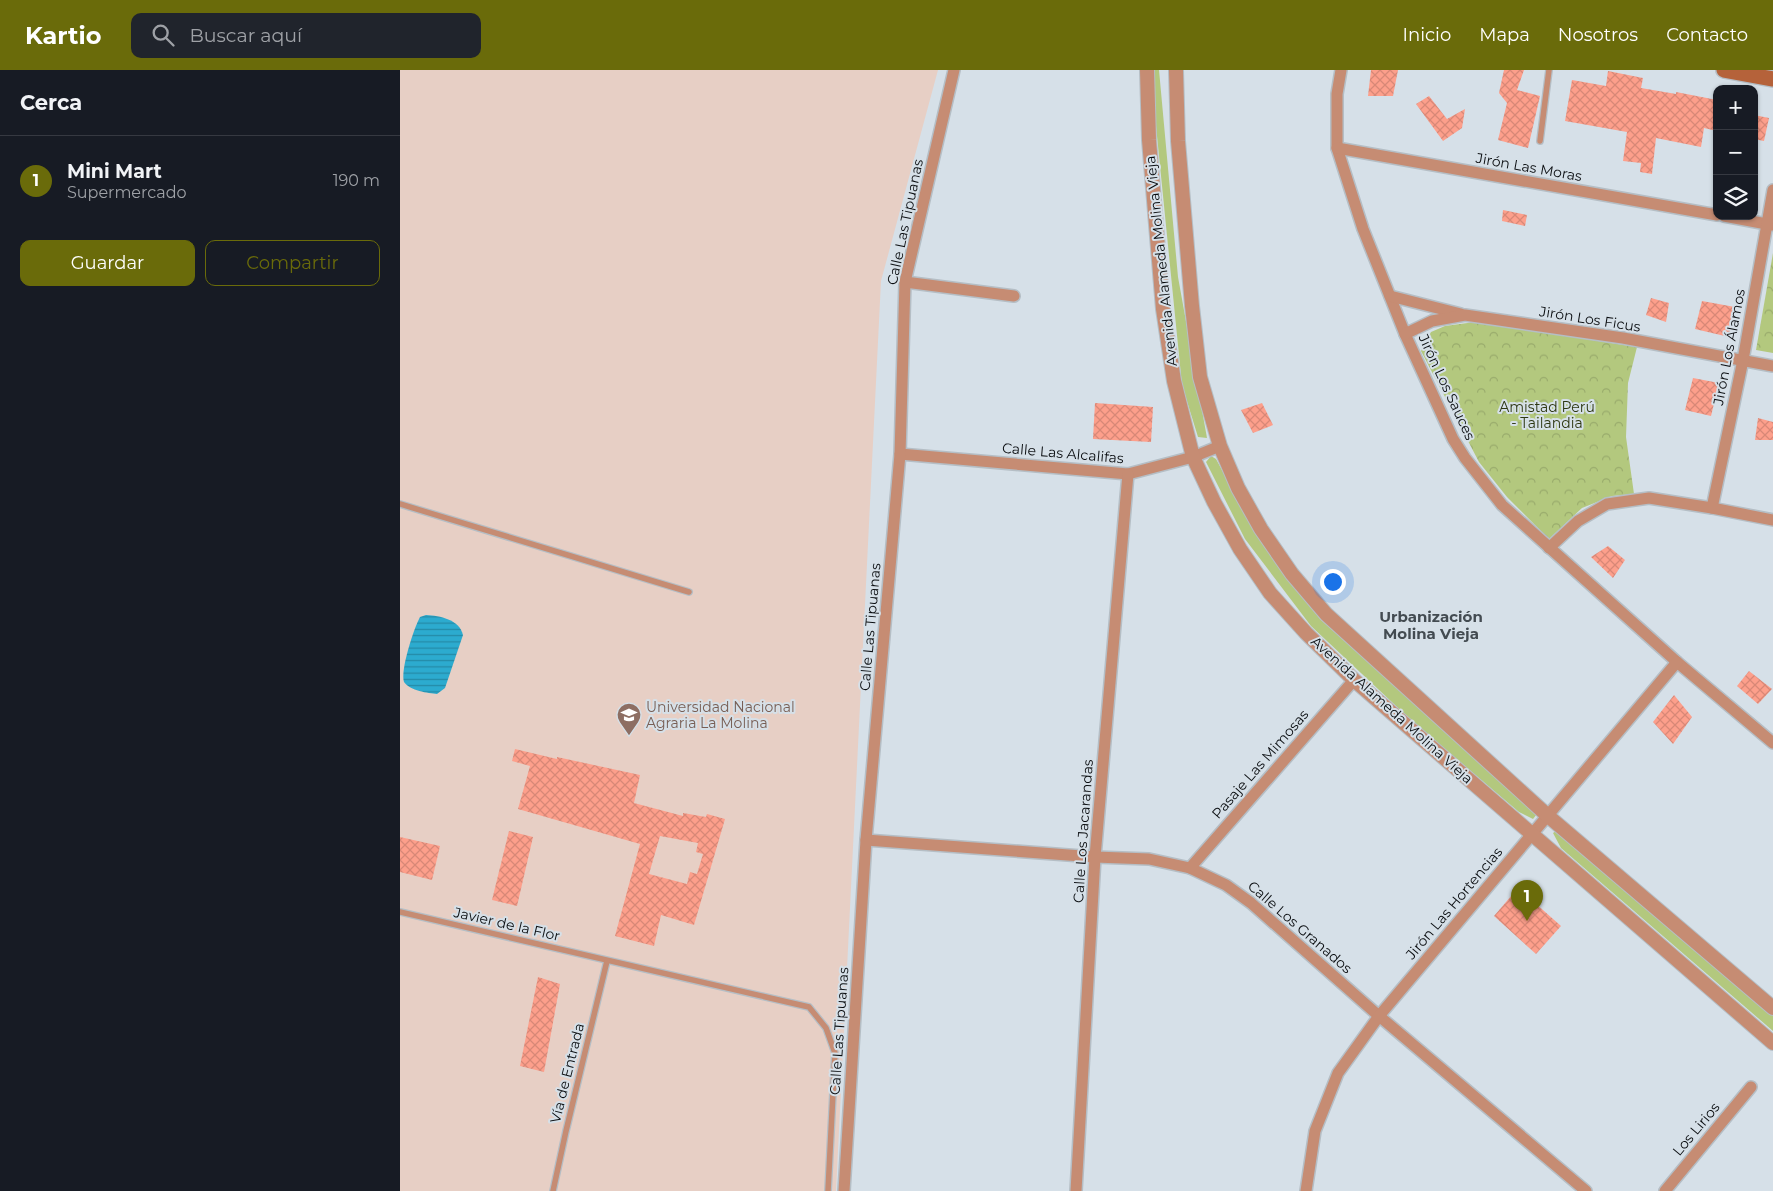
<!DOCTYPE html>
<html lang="es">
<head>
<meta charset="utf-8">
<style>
	body { margin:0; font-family:Montserrat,sans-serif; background:#20242c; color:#f1f3f6 }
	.controls { position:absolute; right:15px; top:15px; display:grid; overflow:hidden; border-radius:10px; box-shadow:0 1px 4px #0004 }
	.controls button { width:45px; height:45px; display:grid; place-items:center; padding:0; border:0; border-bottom:1px solid #363941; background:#171b24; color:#f1f3f6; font:25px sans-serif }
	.you { position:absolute; left:932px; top:511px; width:18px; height:18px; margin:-12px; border:4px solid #fff; border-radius:50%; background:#1a73e8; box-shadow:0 0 0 8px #1a73e833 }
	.badge { display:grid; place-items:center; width:32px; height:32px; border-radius:50%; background:#6a6b0a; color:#fff; font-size:16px; font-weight:700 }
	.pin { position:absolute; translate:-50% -41px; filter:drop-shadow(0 1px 2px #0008) }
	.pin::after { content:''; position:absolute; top:26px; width:18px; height:15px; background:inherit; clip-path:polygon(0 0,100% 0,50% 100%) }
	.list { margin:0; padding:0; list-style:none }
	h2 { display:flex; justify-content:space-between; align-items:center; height:65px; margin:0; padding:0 20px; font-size:21px }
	h2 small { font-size:16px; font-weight:400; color:#9ea1a6 }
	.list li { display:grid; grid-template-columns:32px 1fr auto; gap:15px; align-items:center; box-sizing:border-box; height:90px; padding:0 20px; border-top:1px solid #363941 }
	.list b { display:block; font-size:19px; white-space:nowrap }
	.list p { margin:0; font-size:16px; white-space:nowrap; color:#9ea1a6 }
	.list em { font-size:16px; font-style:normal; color:#9ea1a6 }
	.actions { display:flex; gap:10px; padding:15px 20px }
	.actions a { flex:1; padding:11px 0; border:1px solid #6a6b0a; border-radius:10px; text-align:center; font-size:18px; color:#6a6b0a }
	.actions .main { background:#6a6b0a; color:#fff }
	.icon { flex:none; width:28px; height:28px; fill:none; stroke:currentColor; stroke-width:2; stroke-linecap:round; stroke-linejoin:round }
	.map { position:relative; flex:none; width:1373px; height:1121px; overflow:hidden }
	header { display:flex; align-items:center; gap:30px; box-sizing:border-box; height:70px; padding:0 25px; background:#6a6b0a; color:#fff }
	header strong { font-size:24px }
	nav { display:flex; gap:28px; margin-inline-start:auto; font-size:18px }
	.search { width:350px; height:45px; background:#20242c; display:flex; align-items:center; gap:12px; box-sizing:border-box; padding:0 18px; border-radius:10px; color:#9ea1a6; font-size:19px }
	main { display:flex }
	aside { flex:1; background:#171b24 }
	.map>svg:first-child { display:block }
</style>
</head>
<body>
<header>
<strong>Kartio</strong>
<div class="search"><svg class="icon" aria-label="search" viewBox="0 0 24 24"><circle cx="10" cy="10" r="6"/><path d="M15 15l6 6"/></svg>Buscar aquí</div>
<nav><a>Inicio</a><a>Mapa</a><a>Nosotros</a><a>Contacto</a></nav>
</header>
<main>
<aside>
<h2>Cerca<small></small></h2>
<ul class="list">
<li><span class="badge">1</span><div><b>Mini Mart</b><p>Supermercado</p></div><em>190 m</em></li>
</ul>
<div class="actions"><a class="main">Guardar</a><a>Compartir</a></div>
</aside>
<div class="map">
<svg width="1373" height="1121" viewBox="0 0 1373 1121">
	<defs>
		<pattern id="park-crowns" width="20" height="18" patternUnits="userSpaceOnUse" patternTransform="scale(1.25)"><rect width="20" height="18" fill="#b3c87e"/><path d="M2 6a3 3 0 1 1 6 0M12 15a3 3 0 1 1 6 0" fill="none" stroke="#99ab6c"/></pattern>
		<pattern id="water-rules" width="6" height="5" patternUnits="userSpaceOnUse" patternTransform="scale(1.25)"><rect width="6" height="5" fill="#2cabcf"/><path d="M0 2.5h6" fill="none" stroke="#248aa6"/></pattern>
		<pattern id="building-cross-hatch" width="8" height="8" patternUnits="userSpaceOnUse" patternTransform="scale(1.25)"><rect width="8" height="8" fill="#fd9f8b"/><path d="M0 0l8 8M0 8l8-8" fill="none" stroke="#d88877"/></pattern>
	</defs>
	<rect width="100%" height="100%" fill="#d6e0e8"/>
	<polygon fill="#e7cfc5" points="0,0 538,0 481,211 436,1121 0,1121"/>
	<g fill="#b3c87e">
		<polygon points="752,0 759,0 778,207 807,368 798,367 782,315 752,16"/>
		<polygon points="811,386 816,389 858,467 902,527 921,550 1129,734 1137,744 1133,749 1119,742 1012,651 911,556 845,469 806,392"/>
		<polygon points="1156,761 1164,766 1373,945 1373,961 1161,778 1153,763"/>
	</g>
	<g fill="url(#park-crowns)">
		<polygon points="1373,183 1373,283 1356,280"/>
		<polygon points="1075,252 1237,277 1228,313 1226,367 1234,424 1212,426 1182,438 1149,469 1107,427 1079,392 1021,281 1031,262 1045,256"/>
	</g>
	<path fill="url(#water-rules)" d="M 26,545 C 40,546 59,549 63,565 L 45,618 L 37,624 C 28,623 10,621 4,612 C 0,600 14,558 20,547 Z"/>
	<g fill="url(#building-cross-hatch)" fill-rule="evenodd">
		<polygon points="971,0 998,0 993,26 968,26"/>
		<polygon points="1104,0 1124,0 1117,20 1140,26 1128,78 1098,70 1107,33 1099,23"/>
		<polygon points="1208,1 1243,8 1241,18 1276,24 1276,22 1317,30 1317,61 1304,58 1301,77 1256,68 1252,104 1240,102 1241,93 1223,91 1227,62 1165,51 1172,10 1206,16"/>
		<polygon points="1029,26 1047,49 1065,39 1062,58 1043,71 1016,34"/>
		<polygon points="1354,45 1369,48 1364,71 1354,69"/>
		<polygon points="1103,140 1127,145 1125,156 1102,151"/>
		<polygon points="1251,228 1269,233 1266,252 1246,245"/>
		<polygon points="1302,231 1335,237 1329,267 1295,259"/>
		<polygon points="1293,308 1319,313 1311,346 1285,340"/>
		<polygon points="695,333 753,337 751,372 693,369"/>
		<polygon points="862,333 873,355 853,363 841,340"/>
		<polygon points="1358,348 1373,352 1373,370 1355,370"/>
		<polygon points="1208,476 1225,490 1213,508 1191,487"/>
		<polygon points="1349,601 1372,619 1358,634 1337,616"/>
		<polygon points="1274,625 1292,647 1273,674 1253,652"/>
		<path d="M 115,679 L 157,689 L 157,687 L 240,705 L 234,733 L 283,746 L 283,743 L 306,747 L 307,744 L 325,749 L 294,855 L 261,845 L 254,876 L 215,866 L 240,774 L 118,739 L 130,696 L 112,691 ZM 260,766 L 298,773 L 296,782 L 303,784 L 297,804 L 290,802 L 287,814 L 249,804 Z"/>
		<polygon points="109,761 133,767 117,836 92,830"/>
		<polygon points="0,767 40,776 32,810 0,802"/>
		<polygon points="1118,818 1161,856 1136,884 1094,846"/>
		<polygon points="138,907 160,914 144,1002 120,996"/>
	</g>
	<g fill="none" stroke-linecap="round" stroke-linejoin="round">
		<defs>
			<g id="service">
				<polyline points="1140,71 1149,0"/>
				<polyline points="0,434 289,522"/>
				<polyline points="0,842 409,937 426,958 435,983 428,1121"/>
				<polyline points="153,1121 166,1061 207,891"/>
			</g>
			<g id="minor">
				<polyline points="941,0 937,24 937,78 963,159 1005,264 1053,369 1065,388 1102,435 1277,592 1373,673"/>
				<polyline points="937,78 1317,145"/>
				<polyline points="1324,146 1372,155"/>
				<polyline points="505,212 614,226"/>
				<polyline points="990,226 1061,244"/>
				<polyline points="1005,264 1032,251 1065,245 1223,268 1373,296"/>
				<polyline points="500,384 728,404 793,387 820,376"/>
				<polyline points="1312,438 1343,290 1373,120"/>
				<polyline points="1149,478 1178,451 1207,434 1249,428 1312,438 1373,450"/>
				<polyline points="466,770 695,787 749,789 790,798 826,815 851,833 979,946 1186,1121"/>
				<polyline points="790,798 954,610"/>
				<polyline points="444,1121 466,770 500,384 505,212 554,0"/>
				<polyline points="676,1121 695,787 728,404"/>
				<polyline points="906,1121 915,1061 938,1003 979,946 1277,592"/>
				<polyline points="1265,1121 1351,1017"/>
			</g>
			<g id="tertiary">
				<polyline points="747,0 749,70 763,239 774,311 793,387 814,432 840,479 870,523 906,563 954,610 1373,973"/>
				<polyline points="776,0 778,71 792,236 800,307 820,376 838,418 861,459 892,504 926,544 1148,746 1373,938"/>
			</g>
			<polyline id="secondary" points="1324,0 1373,9"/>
		</defs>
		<use href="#service" stroke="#b5bec5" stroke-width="8"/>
		<use href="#minor" stroke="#b5bec5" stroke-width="14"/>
		<use href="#tertiary" stroke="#b5bec5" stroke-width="16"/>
		<use href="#secondary" stroke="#b5bec5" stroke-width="18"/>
		<use href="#service" stroke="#c68c73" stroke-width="5.5"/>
		<use href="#minor" stroke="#c68c73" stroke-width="11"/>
		<use href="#tertiary" stroke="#c68c73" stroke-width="14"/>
		<use href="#secondary" stroke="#b5623a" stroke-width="15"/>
	</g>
	<defs>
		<symbol id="university-pin" viewBox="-11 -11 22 30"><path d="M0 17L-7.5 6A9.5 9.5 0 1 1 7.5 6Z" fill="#8d6e63" stroke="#d6e0e8"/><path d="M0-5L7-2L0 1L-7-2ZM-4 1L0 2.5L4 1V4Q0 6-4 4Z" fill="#fff"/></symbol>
	</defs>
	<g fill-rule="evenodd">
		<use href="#university-pin" x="215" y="631" width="28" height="38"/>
	</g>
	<g text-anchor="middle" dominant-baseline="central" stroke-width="4" stroke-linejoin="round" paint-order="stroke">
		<g font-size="14" fill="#090c0f" stroke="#d6e0e8">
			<text transform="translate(1129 97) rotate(10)">Jirón Las Moras</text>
			<text transform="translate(505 152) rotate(-78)">Calle Las Tipuanas</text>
			<text transform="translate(761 191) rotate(-96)">Avenida Alameda Molina Vieja</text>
			<text transform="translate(1190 249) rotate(9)">Jirón Los Ficus</text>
			<text transform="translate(1329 277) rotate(-79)">Jirón Los Álamos</text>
			<text transform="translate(1047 317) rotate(65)">Jirón Los Sauces</text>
			<text transform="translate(663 383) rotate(5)">Calle Las Alcalifas</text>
			<text transform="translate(470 557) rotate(-85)">Calle Las Tipuanas</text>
			<text transform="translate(992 640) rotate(42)">Avenida Alameda Molina Vieja</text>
			<text transform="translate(860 694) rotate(-49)">Pasaje Las Mimosas</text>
			<text transform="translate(683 761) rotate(-86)">Calle Los Jacarandas</text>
			<text transform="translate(1054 833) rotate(-50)">Jirón Las Hortencias</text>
			<text transform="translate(107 854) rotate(13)">Javier de la Flor</text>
			<text transform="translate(900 857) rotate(41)">Calle Los Granados</text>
			<text transform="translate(439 961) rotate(-86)">Calle Las Tipuanas</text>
			<text transform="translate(167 1003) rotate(-76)">Vía de Entrada</text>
			<text transform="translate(1296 1059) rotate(-50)">Los Lirios</text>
		</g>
		<g font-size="14" fill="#2d3712" stroke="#d6e0e8">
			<text x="1147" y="337">Amistad Perú<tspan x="1147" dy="16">- Tailandia</tspan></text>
		</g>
		<g font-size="14" fill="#785e54" stroke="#d6e0e8" text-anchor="start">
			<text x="246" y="637">Universidad Nacional<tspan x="246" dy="16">Agraria La Molina</tspan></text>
		</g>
		<g font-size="15" font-weight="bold" fill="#434b51" stroke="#d6e0e8">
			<text x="1031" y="546">Urbanización<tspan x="1031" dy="17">Molina Vieja</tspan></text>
		</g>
	</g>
</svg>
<div class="controls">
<button>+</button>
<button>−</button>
<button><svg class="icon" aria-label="layers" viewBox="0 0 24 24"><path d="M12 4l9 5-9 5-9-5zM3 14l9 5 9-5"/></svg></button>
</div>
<div class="you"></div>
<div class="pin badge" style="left:1127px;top:851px">1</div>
</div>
</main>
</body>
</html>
